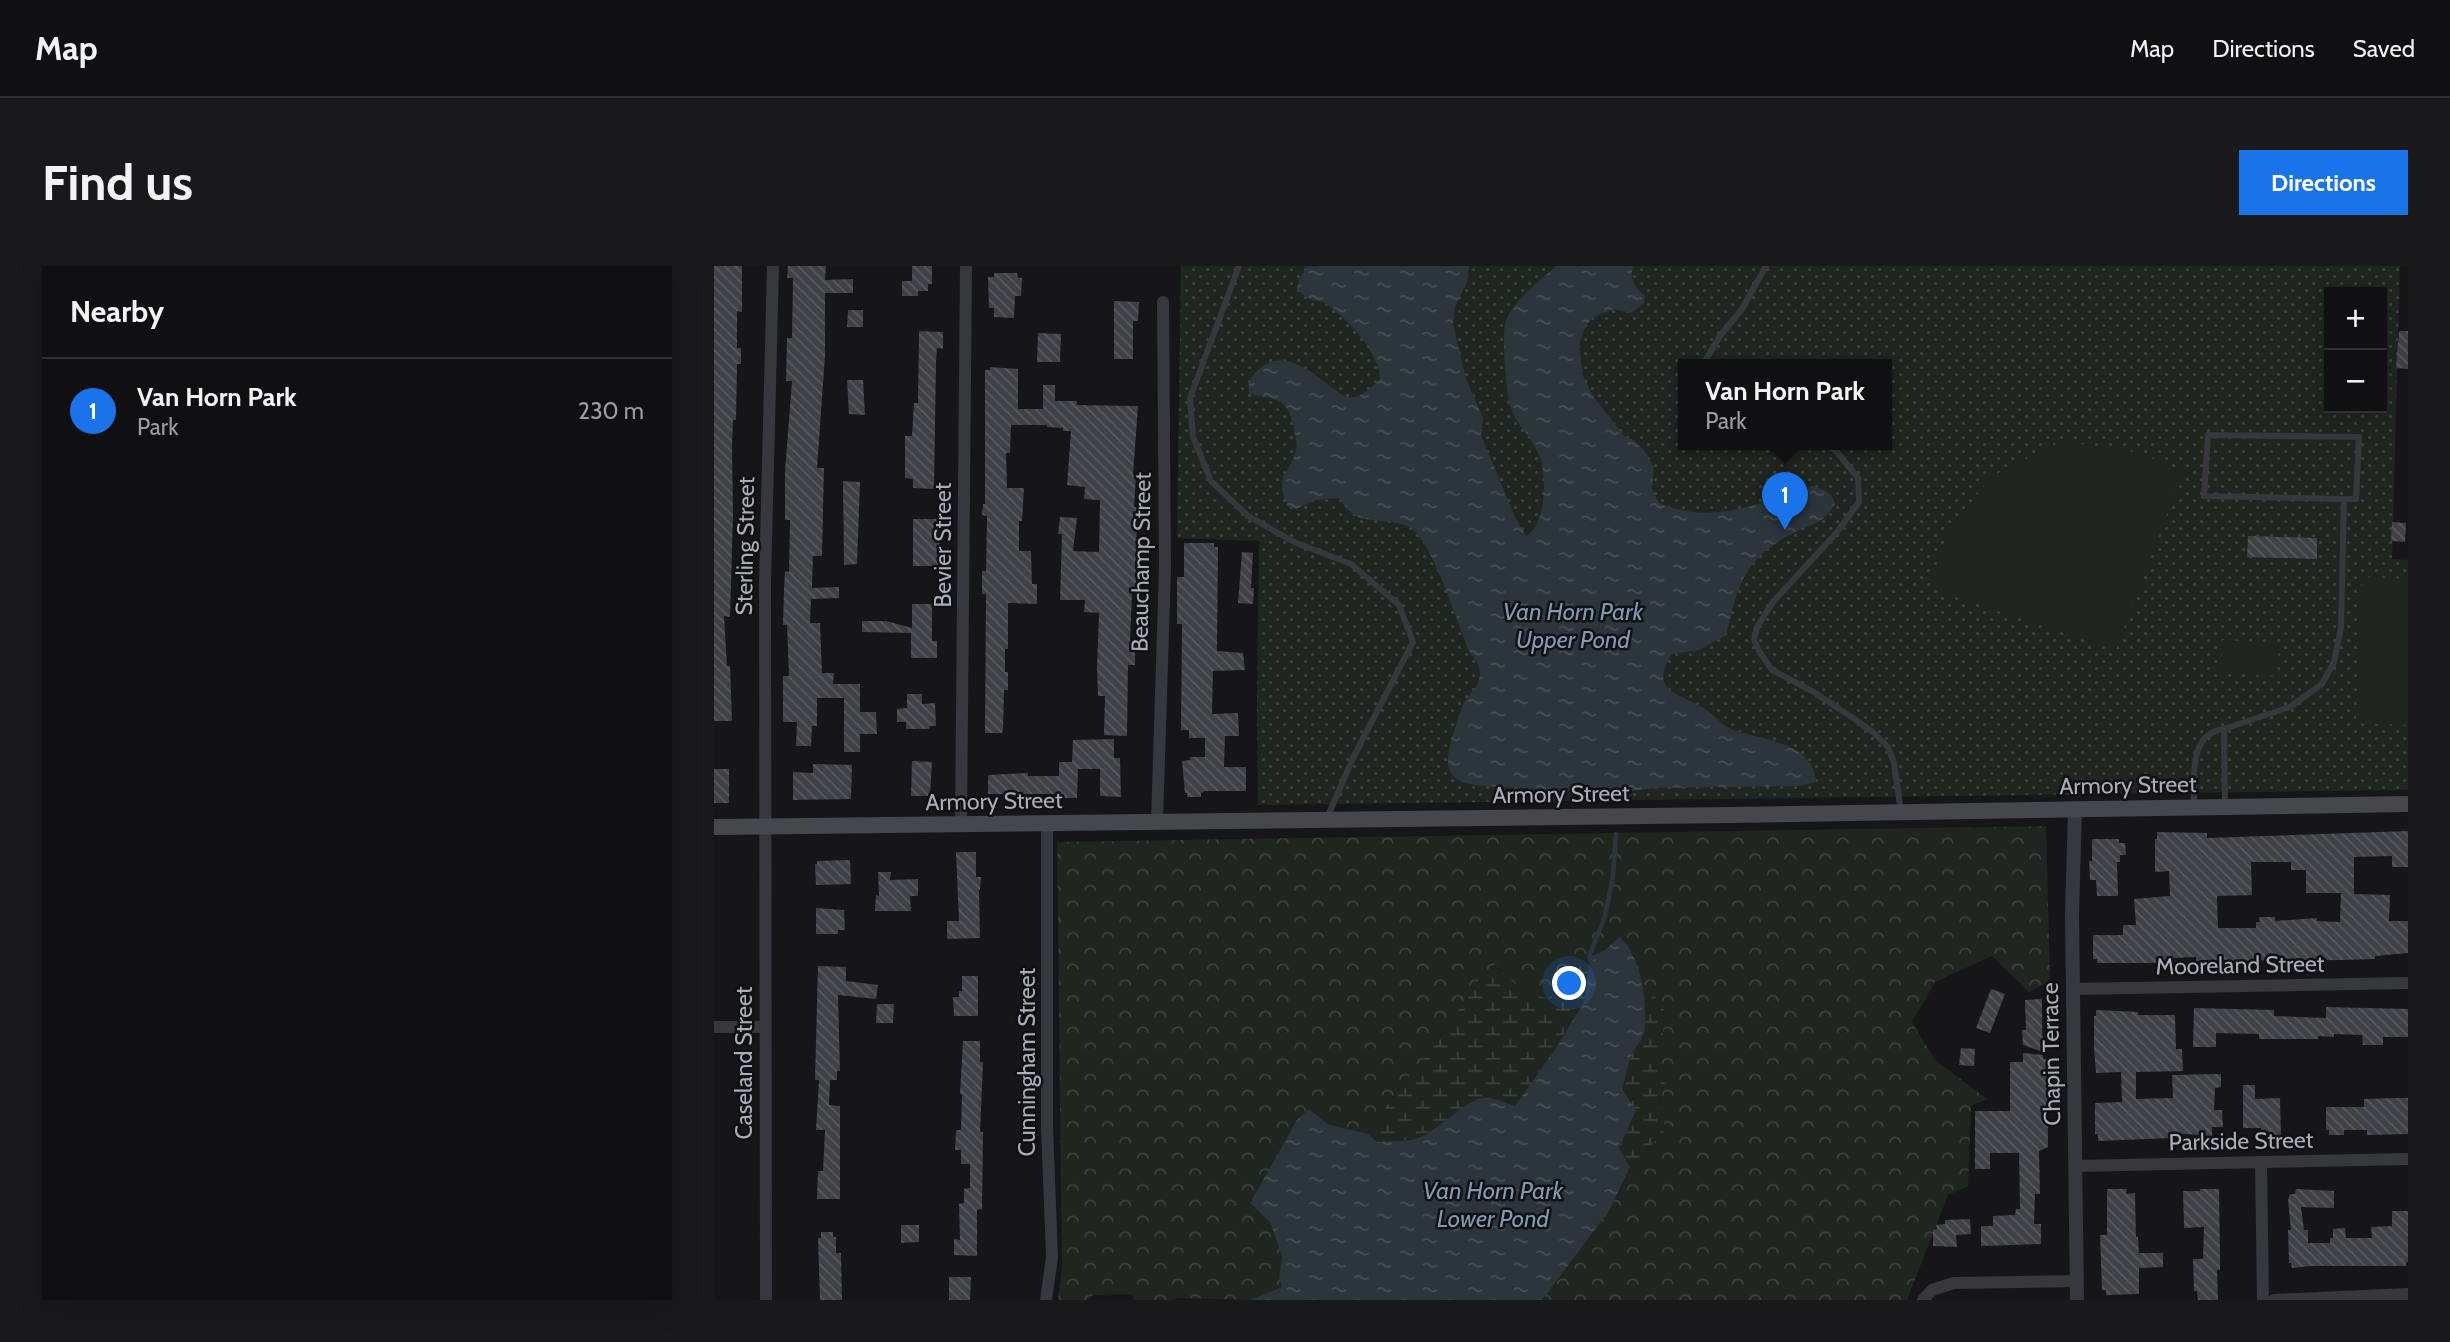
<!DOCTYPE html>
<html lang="en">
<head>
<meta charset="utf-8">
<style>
	body { margin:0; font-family:Cabin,sans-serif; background:#19191b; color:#f1f3f6 }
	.controls { position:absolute; right:21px; top:21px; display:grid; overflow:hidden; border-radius:0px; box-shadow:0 7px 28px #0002 }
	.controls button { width:63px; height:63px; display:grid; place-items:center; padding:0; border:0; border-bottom:2px solid #303032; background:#101012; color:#f1f3f6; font:35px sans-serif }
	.you { position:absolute; left:856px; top:718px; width:24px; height:24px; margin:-18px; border:5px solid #fff; border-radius:50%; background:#1a73e8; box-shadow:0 0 0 10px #1a73e833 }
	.badge { display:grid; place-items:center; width:46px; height:46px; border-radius:50%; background:#1a73e8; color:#fff; font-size:23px; font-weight:700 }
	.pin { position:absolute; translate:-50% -58px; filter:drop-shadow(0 2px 4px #0008) }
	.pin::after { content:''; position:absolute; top:37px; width:24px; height:21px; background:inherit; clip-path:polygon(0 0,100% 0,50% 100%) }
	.popup { position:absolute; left:964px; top:93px; width:214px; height:91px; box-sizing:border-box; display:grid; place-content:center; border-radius:0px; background:#101012; filter:drop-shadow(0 2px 5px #0005); font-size:23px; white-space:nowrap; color:#9c9d9f }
	.popup b { font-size:26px; color:#f1f3f6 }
	.popup::after { content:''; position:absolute; left:50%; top:100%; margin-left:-14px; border:14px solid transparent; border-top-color:#101012 }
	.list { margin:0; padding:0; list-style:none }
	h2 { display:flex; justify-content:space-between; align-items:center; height:91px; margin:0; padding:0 28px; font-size:30px }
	h2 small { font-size:23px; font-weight:400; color:#9c9d9f }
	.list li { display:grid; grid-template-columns:46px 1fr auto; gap:21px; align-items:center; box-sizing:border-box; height:105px; padding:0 28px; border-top:2px solid #303032 }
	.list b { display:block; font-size:26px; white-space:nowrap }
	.list p { margin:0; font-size:23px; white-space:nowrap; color:#9c9d9f }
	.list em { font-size:23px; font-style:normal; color:#9c9d9f }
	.map { position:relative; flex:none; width:1694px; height:1034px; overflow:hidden; border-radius:0px }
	header { display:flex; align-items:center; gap:42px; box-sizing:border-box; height:98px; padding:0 35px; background:#101012; border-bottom:2px solid #303032 }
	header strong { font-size:33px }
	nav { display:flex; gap:38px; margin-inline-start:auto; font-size:24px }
	.intro { display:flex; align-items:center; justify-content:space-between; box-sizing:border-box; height:168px; padding:0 42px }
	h1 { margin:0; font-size:49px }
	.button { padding:18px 32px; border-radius:0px; background:#1a73e8; color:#fff; font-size:24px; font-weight:700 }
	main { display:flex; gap:42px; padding:0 42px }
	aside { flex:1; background:#101012; border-radius:0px; box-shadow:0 7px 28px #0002 }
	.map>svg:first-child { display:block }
</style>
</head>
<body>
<header>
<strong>Map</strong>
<nav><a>Map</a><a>Directions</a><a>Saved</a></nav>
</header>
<div class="intro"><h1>Find us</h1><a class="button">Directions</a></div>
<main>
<aside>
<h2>Nearby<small></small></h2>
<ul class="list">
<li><span class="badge">1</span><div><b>Van Horn Park</b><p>Park</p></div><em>230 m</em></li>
</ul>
</aside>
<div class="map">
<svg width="1694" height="1034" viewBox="0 0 1694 1034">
	<defs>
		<pattern id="grass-dots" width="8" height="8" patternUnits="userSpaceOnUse" patternTransform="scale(1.75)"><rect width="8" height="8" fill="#1e261f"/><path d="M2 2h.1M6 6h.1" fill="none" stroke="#3c433d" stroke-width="1.8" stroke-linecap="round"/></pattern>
		<pattern id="forest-crowns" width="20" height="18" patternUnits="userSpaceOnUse" patternTransform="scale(1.75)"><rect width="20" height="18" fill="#1e261f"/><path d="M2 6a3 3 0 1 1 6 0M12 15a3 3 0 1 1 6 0" fill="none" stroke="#3c433d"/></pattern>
		<pattern id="wetland-marsh" width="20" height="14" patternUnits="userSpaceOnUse" patternTransform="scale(1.75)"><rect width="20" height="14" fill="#1e261f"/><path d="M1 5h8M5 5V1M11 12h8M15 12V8" fill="none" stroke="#3c433d"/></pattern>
		<pattern id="water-ripples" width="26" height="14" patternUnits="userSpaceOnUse" patternTransform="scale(1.75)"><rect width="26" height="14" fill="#2c353c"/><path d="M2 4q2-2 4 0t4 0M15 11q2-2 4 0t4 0" fill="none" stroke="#485056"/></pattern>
		<pattern id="building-back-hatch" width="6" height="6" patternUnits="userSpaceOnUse" patternTransform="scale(1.75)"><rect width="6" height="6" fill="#404145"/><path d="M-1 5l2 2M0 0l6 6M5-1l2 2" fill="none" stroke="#595a5e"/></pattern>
	</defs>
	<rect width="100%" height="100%" fill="#161618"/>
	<path fill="url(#grass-dots)" fill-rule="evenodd" d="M 467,0 L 1686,0 L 1678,293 L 1694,294 L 1694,524 L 544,539 L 543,442 L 545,275 L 463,272 ZM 1615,26 L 1668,26 L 1668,142 L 1615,142 ZM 970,98 L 1172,98 L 1172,178 L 970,178 Z"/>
	<path fill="url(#forest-crowns)" d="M 1332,560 L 1336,715 L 1315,726 L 1278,690 L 1221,716 L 1198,756 L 1221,794 L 1273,833 L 1257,840 L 1254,920 L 1234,929 L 1193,1034 L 828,1034 L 895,945 L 916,901 L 951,865 L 946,833 L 951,817 L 943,801 L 949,768 L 950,738 L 940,730 L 931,736 C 926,714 922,687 906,670 L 891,684 L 875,691 L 834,732 L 812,729 L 781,698 L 765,714 L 718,782 L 682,826 L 654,868 L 614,858 L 595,843 L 536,937 L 556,956 L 568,990 L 565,1011 L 568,1021 L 535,1034 L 464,1032 L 459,1034 L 420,1034 L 418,1028 L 379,1029 L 375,1034 L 344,1034 L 348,1002 L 343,576 Z"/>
	<g fill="url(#wetland-marsh)">
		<polygon points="875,691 871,734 842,782 801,841 779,832 702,873 663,876 654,868 682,826 718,782 765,714 781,698 812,729 834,732"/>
		<polygon points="940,730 950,738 949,768 943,801 951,817 946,833 951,865 916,901 905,882 922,845 908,822 917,790 929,771 932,744 931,736"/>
	</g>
	<g fill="#1e261f">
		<polygon points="1348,175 1426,187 1469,206 1402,384 1215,322 1233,268 1277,211"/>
		<polygon points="1648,311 1694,313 1694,459 1642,457"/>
		<polygon points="1508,374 1565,377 1563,410 1507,407"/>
	</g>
	<g fill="url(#water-ripples)">
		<path d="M 594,0 L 755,0 L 753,16 L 741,41 L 739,58 L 752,113 L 769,152 L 767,165 L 768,172 L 801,251 L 812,270 C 832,260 833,210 826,191 C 818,171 799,156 795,135 C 792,118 787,70 792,55 C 797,37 828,13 842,0 L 919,0 C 915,15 921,20 931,30 L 930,37 L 918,47 L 900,43 L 880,51 L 872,59 L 865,78 L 869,110 L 879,130 L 912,172 L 920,174 L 931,186 L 940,202 L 938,223 L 945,237 C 999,260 1045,237 1097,220 C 1108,222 1118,226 1121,238 C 1110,258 1100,256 1083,265 C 1030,292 1025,315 1012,369 L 985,384 L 958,388 C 934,426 964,426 991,443 C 1000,448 1007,459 1017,463 C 1048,475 1098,474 1102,516 L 1086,520 L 943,522 L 899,527 L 769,520 C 731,516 729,502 739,468 C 743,458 745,446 750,437 C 754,429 763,423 765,414 C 768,401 762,395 755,385 C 744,358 718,276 697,262 C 679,251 652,260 635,245 C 631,241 628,236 625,232 L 601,234 L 582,243 L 574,240 C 559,210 575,210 582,185 C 584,179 581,170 580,163 C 574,132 563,133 535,128 C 533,115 538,108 548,101 C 573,82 600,109 620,123 C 625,126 629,131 634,131 C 648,133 656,121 666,113 C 667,90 631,49 612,38 C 607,34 602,35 596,33 C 591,32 587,26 583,23 L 585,14 Z"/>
		<path d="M 906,670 C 927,693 935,737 930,767 C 928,776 920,782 917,791 C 913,801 912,812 908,822 L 922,845 L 905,882 L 916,901 L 895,945 L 828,1034 L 535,1034 L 568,1021 L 565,1011 L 568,990 L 556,956 L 536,937 L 583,854 L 595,843 L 614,858 L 654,868 L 663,876 L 696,874 C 720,871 750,834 769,832 C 780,830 791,837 801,840 L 842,782 L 871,734 L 875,691 L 891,684 Z"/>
	</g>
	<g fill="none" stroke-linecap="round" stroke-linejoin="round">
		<polyline stroke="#2c353c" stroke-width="4.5" points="877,696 875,691 891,650 899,610 902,568"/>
	</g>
	<g fill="url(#building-back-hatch)" fill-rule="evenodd">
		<polygon points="0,0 28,0 28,46 23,45 23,82 27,82 27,98 23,98 22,154 19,154 18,181 19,248 16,351 10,350 13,400 16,400 18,455 0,455"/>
		<polygon points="74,0 112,0 111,14 139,13 139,27 111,27 111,90 103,202 110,202 108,290 99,290 98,322 125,321 125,332 97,333 96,357 106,357 108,407 120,407 119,418 146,418 146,446 162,446 163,468 146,468 146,486 130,486 130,432 103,432 103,460 98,460 97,480 82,480 83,456 69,456 69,410 75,410 73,359 69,359 70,324 71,305 75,306 76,254 71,254 71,205 78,115 72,115 73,72 78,72 79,12 73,12"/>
		<polygon points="198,0 218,0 218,18 214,18 214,25 204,25 204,30 188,30 188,15 198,15"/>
		<polygon points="280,7 303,7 304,12 308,12 307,30 301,30 300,52 280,51 280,42 275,42 274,11 280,11"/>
		<polygon points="400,35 425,36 424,55 419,55 419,93 400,93"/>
		<polygon points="134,44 149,44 149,61 133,61"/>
		<polygon points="205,65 229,66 229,83 223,82 222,96 220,223 199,222 199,213 191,212 191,170 198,170 200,137 204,137"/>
		<polygon points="1685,65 1694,65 1694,103 1682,102"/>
		<polygon points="324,67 347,68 346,96 323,96"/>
		<polygon points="276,101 304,103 304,143 329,143 329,119 341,119 341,135 363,135 363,139 424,140 419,209 422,210 420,241 423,241 422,326 418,326 416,374 421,374 421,399 414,399 413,470 390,469 391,430 384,430 383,402 385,347 370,346 371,334 346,334 348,268 344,268 346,251 363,252 359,285 385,286 386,234 370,233 371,221 353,219 357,165 349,165 349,162 333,161 333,159 297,159 296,187 292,187 293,222 310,222 308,255 305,255 305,285 317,285 318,318 323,318 323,338 294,337 294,383 291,383 291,406 294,406 294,424 290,424 289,464 288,467 271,467 272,328 268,328 268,305 272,305 273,250 268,249 269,238 271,238 271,104 276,104"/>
		<polygon points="133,114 149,114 151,149 135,148"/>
		<polygon points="129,215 146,216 143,298 130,299"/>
		<polygon points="199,253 226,253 225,300 199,300"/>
		<polygon points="1678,256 1692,257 1691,276 1677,275"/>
		<polygon points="1534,270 1603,272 1603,293 1533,291"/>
		<polygon points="470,277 500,277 500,281 504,281 503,385 529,387 531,404 499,405 498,448 524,447 525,470 511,470 510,501 532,501 532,525 491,525 487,527 487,531 473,531 473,527 471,527 468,495 476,494 476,491 491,491 491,472 475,472 475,464 467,464 468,358 463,358 463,311 470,311"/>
		<polygon points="528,286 539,287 537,322 540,322 539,338 524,337"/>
		<polygon points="198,338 218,338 218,375 223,375 223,392 197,392 197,367 148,366 148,355 172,355 198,362"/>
		<polygon points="193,428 208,428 208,438 221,437 222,460 216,460 215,463 192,463 192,456 183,456 183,443 193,442"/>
		<polygon points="400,473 400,492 406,492 407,531 386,530 386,503 364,503 363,532 344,532 344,528 274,528 274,509 314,507 314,510 345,510 345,496 358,496 359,474"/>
		<polygon points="198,495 218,496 216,530 197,530"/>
		<polygon points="99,498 138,499 137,533 79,534 79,506 99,507"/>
		<rect x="0" y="503" width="15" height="34"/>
		<path d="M 1694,565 L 1694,601 L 1678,601 L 1678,590 L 1640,591 L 1640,628 L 1676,629 L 1675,655 L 1694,655 L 1694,687 L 1661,690 L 1661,693 L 1628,694 L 1482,695 L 1482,691 L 1459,692 L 1459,697 L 1383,697 L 1383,693 L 1379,693 L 1379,669 L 1409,669 L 1409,659 L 1422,659 L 1420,633 L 1456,630 L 1455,605 L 1441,606 L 1441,573 L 1443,573 L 1443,566 L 1493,567 L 1493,572 ZM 1537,596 L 1577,596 L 1577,604 L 1592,604 L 1592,627 L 1627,627 L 1626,656 L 1603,655 L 1603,652 L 1561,655 L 1561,651 L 1545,651 L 1546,656 L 1542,656 L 1542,662 L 1504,662 L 1503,630 L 1538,629 Z"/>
		<polygon points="1378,573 1405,573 1405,577 1411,577 1412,589 1406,589 1406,596 1403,596 1404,630 1383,630 1382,614 1376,614 1375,595 1378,595"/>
		<polygon points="242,586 262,586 262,611 267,611 266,624 265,624 266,672 233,673 233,655 245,655"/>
		<polygon points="136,594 137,618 102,619 101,598 103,598 103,595"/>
		<polygon points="164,606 177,606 176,614 204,613 204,630 196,630 197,645 161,645 162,629 165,630"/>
		<polygon points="102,642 130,644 131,664 124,664 124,668 102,668"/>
		<polygon points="104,700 132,701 132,715 164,719 162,733 124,729 126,805 123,805 123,814 116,814 115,839 126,840 126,933 103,933 104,905 109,905 111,864 102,864 105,814 101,814"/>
		<polygon points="248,710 264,710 264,750 240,750 239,731 245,731 245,725 248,725"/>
		<polygon points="1277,723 1291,728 1276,767 1262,762"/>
		<polygon points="1328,733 1328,752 1329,786 1309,779 1308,764 1312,764 1311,734"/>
		<polygon points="163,738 180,738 179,757 162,757"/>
		<polygon points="1612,741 1694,743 1694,771 1669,771 1669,779 1649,779 1648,769 1620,768 1620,771 1604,770 1604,773 1545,773 1545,768 1502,767 1502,781 1479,781 1480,742 1560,744 1560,750 1612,752"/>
		<polygon points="1382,744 1424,746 1424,749 1461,749 1462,783 1468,783 1469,805 1422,806 1422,833 1459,832 1458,809 1507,808 1507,821 1501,822 1500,844 1508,844 1509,861 1498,861 1498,870 1458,867 1458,872 1384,875 1384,868 1381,868 1381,837 1408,836 1407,806 1382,807 1380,782 1380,750 1382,750"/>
		<polygon points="249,775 266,775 266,796 269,796 266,866 269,866 268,943 263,944 263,990 240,989 240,973 246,974 245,938 250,937 250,923 256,922 256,898 247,898 247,884 241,884 242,864 247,864 248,828 246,828"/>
		<polygon points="1247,782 1261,783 1260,800 1245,799"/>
		<polygon points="1309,787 1329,789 1329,793 1333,793 1334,881 1325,885 1326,928 1321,928 1320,958 1327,958 1327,978 1267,980 1267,960 1279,960 1279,950 1301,949 1302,943 1306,943 1305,887 1276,887 1276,903 1261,903 1261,845 1296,845 1296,796 1309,796"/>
		<polygon points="1529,819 1541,819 1541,833 1566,832 1567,869 1547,870 1547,862 1529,862"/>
		<polygon points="1683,832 1694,832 1694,868 1653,869 1653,864 1630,864 1630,869 1615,869 1615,864 1612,864 1612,841 1650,841 1650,833"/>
		<polygon points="1393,923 1413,923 1412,928 1421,927 1422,971 1424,971 1425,987 1449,987 1449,1001 1425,1002 1425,1028 1392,1029 1392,1024 1388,1024 1386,969 1393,969"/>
		<polygon points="1486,923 1505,923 1506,990 1506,1004 1503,1004 1504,1034 1484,1034 1483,1025 1480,1025 1479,993 1489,993 1490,961 1470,962 1469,925 1486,925"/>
		<polygon points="1582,923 1620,925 1620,942 1587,941 1590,964 1594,964 1594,977 1616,977 1616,972 1619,972 1619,963 1631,962 1632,972 1658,972 1657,961 1678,960 1678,945 1694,945 1694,996 1692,996 1692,1000 1597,1000 1578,1002 1577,997 1575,997 1574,964 1577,964 1574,934 1576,928 1581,928"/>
		<polygon points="1256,953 1257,968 1242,969 1243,981 1219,980 1219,964 1223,963 1222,959 1231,958 1231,954"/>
		<polygon points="187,959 205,959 205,976 187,977"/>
		<polygon points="107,966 119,966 119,971 122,971 122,987 127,987 128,1034 106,1034 104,972 107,972"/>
		<polygon points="235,1011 257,1011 256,1034 235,1034"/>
	</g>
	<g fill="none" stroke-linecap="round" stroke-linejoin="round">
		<g stroke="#37383d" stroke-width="6">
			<polyline points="525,0 476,132 479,171 497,215 534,250 580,276 637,298 685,339 699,376 639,492 613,552"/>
			<polyline points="989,98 1006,70 1028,43 1052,0"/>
			<polyline points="1112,178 1123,186 1144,212 1145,236 1124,265 1059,336 1043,361 1040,374 1045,385 1058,404 1098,425 1142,454 1161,468 1174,481 1180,497 1187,546"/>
			<polyline points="1510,463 1511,538"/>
			<path d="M 1480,540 C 1480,514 1474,467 1510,463 L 1576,441 L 1608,418 L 1620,396 L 1627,362 L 1630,233 L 1642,233 L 1645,171 L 1494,169 L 1490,230 L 1630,233"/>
		</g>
		<g stroke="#37383d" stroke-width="12">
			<polyline points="443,556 451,302 449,36"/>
			<polyline points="247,558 252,0"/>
			<polyline points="1359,723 1694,717"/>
			<polyline points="0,761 51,761"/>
			<polyline points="1547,896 1549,1034"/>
			<polyline points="1361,900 1694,893"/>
			<polyline points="52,1034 51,316 59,0"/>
			<polyline points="332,1034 338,991 333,861 333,557"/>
			<polyline points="1209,1034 1218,1024 1240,1017 1363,1015"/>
			<polyline points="1560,1034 1694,1028"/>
		</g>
		<polyline stroke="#37383d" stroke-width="14" points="1361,542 1358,649 1363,1034"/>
		<polyline stroke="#45474d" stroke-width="16" points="0,561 1015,549 1694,538"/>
	</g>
	<g text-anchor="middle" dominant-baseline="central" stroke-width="5" stroke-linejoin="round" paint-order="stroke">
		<g font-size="23" fill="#a8adb8" stroke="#111113">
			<text transform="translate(229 279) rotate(-90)">Bevier Street</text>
			<text transform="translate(31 280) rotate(-89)">Sterling Street</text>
			<text transform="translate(427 296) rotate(-89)">Beauchamp Street</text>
			<text transform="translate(1414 519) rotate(-1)">Armory Street</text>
			<text transform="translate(847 528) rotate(-1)">Armory Street</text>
			<text transform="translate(280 535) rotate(-1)">Armory Street</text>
			<text transform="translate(1526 699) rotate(-1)">Mooreland Street</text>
			<text transform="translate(1337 788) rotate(-91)">Chapin Terrace</text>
			<text transform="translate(313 796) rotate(-90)">Cunningham Street</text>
			<text transform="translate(30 797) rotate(-90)">Caseland Street</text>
			<text transform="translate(1527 875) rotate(-1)">Parkside Street</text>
		</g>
		<g font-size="24" font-style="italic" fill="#7f9bb3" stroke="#111113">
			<text x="859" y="345">Van Horn Park<tspan x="859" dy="28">Upper Pond</tspan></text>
			<text x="779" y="924">Van Horn Park<tspan x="779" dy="28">Lower Pond</tspan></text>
		</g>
	</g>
</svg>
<div class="controls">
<button>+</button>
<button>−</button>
</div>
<div class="you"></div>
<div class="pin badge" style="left:1071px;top:264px">1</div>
<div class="popup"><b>Van Horn Park</b>Park</div>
</div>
</main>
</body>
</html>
